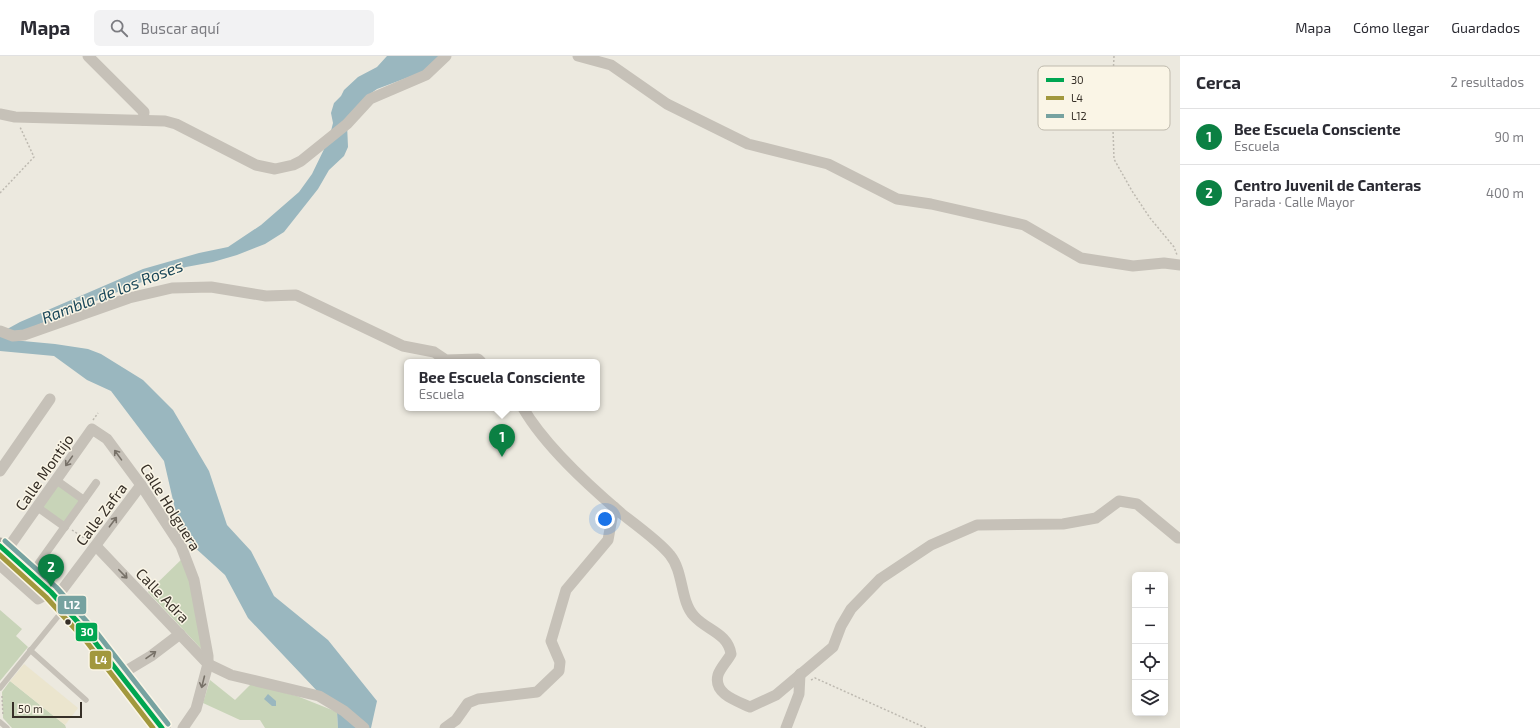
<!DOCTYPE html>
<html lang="es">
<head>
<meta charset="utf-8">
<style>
	body { margin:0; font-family:"Exo 2",sans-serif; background:#f2f2f3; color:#2b2b33 }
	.controls { position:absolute; right:12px; bottom:12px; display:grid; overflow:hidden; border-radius:6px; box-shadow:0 2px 10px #0003 }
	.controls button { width:36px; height:36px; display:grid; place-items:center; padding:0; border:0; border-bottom:1px solid #e1e1e2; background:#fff; color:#2b2b33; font:20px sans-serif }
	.scale { position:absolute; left:12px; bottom:10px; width:70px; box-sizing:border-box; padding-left:4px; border:2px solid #362f27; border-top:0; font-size:11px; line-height:14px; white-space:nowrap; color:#362f27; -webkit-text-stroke:3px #faf5e6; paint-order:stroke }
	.you { position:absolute; left:605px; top:463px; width:14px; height:14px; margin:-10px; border:3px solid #fff; border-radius:50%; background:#1a73e8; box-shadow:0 0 0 6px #1a73e833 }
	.badge { display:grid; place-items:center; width:26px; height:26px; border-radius:50%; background:#0b8043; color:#fff; font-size:13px; font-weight:700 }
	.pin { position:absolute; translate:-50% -33px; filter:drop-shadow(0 1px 2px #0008) }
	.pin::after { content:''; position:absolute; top:21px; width:14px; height:12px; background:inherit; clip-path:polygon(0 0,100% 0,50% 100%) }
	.popup { position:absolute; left:404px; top:303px; width:196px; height:52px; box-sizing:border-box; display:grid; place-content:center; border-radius:6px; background:#fff; filter:drop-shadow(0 1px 3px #0005); font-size:13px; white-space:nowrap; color:#7c7c81 }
	.popup b { font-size:15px; color:#2b2b33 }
	.popup::after { content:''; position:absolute; left:50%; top:100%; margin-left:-8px; border:8px solid transparent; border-top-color:#fff }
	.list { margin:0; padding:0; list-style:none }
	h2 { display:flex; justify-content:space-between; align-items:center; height:52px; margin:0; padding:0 16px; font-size:17px }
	h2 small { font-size:13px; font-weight:400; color:#7c7c81 }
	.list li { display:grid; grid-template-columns:26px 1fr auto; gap:12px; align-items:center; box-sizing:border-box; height:56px; padding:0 16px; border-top:1px solid #e1e1e2 }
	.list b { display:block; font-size:15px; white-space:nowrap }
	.list p { margin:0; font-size:13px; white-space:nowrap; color:#7c7c81 }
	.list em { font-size:13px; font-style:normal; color:#7c7c81 }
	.icon { flex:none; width:22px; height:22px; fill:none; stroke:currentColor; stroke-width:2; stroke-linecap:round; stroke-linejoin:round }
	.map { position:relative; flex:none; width:1180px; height:672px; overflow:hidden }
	header { display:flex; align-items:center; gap:24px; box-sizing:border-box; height:56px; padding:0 20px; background:#fff; border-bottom:1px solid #e1e1e2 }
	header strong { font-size:19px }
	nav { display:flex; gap:22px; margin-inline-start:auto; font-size:14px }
	.search { width:280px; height:36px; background:#f2f2f3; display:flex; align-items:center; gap:10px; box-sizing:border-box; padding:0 14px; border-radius:6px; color:#7c7c81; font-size:15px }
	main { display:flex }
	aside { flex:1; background:#fff }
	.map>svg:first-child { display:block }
</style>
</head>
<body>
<header>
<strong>Mapa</strong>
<div class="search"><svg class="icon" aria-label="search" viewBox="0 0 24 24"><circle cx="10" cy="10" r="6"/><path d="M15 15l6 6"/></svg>Buscar aquí</div>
<nav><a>Mapa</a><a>Cómo llegar</a><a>Guardados</a></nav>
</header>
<main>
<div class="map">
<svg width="1180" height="672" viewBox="0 0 1180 672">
	<rect width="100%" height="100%" fill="#ece9df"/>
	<g fill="#c8d4b8">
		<polygon points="56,424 84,444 65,471 37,451"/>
		<polygon points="185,500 208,600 148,536"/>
		<polygon points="0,554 22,573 16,580 28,591 0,625"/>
		<polygon points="210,624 235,644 251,628 297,640 337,656 338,672 265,672 260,664 240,664 203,647"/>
		<polygon points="10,625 65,669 66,672 12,672 3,662 2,636"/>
	</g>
	<polygon fill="#ebe5ce" points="24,608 78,652 65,669 10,625"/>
	<g fill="#9ab7bf">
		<polygon points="387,0 439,0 425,15 377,33 367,40 347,68 348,91 344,100 329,114 318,133 284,176 265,188 237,199 213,206 186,211 154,221 18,277 12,284 55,288 88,293 101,298 143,324 173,354 209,415 227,469 251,495 274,540 328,584 377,645 371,672 338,672 337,656 248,562 225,519 181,479 164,405 111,335 87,324 54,300 0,295 0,277 20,266 143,213 199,197 228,191 261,169 299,136 312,118 329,83 333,67 331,57 334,47 341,40 344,34 358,21 377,11"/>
		<polygon points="268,638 276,645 276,650 272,650 264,643"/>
	</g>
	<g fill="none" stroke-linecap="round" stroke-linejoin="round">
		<g stroke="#bebab1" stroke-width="1.5" stroke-dasharray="2 2" stroke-linecap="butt">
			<polyline points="1114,0 1112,44 1114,103 1132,135 1150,162 1174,191 1177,199"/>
			<polyline points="0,137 34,101 20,71"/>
			<polyline points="93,364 98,357"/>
			<polyline points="72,474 87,484"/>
			<polyline points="811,624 815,622 926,672"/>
			<polyline points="2,640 3,660"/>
		</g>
		<g stroke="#c6c1b8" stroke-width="5.5">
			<polyline points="30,594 86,644"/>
			<polyline points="0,632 64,553"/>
			<polyline points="0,666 7,672"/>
		</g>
		<g stroke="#c6c1b8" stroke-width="8">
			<polyline points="56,424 84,444"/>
			<polyline points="37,451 65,471"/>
			<polyline points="31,518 96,427"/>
		</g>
		<g stroke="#c6c1b8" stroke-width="11">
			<polyline points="88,0 144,56 143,64"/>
			<polyline points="578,0 611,9 667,48 748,88 828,108 897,143 931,148 1024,169 1081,202 1133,210 1164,207 1180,209"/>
			<polyline points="0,58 15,61 165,65 176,68 256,109 275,113 293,109 301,105 347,68 370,43 426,19 446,0"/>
			<polyline points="0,275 13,280 24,279 129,242 172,232 211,231 266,240 296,239 403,290 434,296 446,304 478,303 481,306"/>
			<path d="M 523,352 C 545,390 588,429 622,458 C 635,468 661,487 670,499 C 684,516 680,545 694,560 C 706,574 728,577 731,598 C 728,604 720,612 718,619 C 713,638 737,645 750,651 L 776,639 L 833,591 L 841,570 L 851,553 L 880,523 L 931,489 L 977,469 L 1063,468 L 1096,462 L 1119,445 L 1137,448 L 1178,482 L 1180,482"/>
			<polyline points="0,415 50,343"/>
			<polyline points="96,490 208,608 231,619 319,640 344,655 364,672"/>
			<polyline points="6,495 92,373 107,383 141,429 181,490 194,524 208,600 208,608 196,653 183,672"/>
			<polyline points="0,509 38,543 51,536"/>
			<polyline points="56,542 141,429"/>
			<polyline points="121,618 151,600 180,578"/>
			<polyline points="445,672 456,664 468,647 478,643 537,636 559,615 560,606 551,585 566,534 608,484 614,451"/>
			<polyline points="786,672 799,638 800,618"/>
		</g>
		<polyline stroke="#aaa69e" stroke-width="17" points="0,490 51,536 91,581 162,672"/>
		<defs>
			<polyline id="bus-1" points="0,490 51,536 91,581 162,672"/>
			<polyline id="bus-2" points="0,499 46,541 86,585 153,672"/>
			<polyline id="bus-3" points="5,485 56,531 97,577 168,668"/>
		</defs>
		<use href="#bus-1" stroke="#faf5e6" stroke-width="8"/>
		<use href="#bus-2" stroke="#faf5e6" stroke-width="8"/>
		<use href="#bus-3" stroke="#faf5e6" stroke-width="8"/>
		<use href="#bus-1" stroke="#00a651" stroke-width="5"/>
		<use href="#bus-2" stroke="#a2983d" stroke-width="5"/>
		<use href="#bus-3" stroke="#76a2a0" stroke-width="5"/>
	</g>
	<defs><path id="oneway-shaft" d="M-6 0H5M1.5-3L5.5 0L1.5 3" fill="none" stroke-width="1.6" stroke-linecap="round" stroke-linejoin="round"/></defs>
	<g stroke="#777168">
		<use href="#oneway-shaft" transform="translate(118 399) rotate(-126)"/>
		<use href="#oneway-shaft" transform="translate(69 405) rotate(125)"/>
		<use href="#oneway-shaft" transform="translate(113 466) rotate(-53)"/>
		<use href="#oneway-shaft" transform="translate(123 518) rotate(46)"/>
		<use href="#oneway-shaft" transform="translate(151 599) rotate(-35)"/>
		<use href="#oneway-shaft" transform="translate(203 626) rotate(104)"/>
	</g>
	<circle fill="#362f27" stroke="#faf5e6" stroke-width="1.5" cx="68" cy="566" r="3.5"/>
	<g text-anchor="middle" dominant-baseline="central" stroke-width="3" stroke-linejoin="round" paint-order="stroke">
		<g font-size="15" fill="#362f27" stroke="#faf5e6">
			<text transform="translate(44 416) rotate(-55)">Calle Montijo</text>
			<text transform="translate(171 451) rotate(58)">Calle Holguera</text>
			<text transform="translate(101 458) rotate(-53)">Calle Zafra</text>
			<text transform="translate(163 539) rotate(46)">Calle Adra</text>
		</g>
		<g font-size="16" font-style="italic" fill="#1a4759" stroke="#faf5e6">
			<text transform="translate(112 235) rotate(-21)">Rambla de los Roses</text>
		</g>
	</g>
	<rect x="1038" y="10" width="132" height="64" rx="6" fill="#faf5e6" stroke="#bfbaad" stroke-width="1"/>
	<rect x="1046" y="22" width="18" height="4" fill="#00a651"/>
	<rect x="1046" y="40" width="18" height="4" fill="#a2983d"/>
	<rect x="1046" y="58" width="18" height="4" fill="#76a2a0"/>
	<g font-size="11" fill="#362f27">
		<text x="1071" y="28">30</text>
		<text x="1071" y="46">L4</text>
		<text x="1071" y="64">L12</text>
	</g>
	<g stroke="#faf5e6" stroke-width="1.5">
		<rect x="57" y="539" width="30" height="20" rx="4" fill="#76a2a0"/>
		<rect x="75" y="566" width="23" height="20" rx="4" fill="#00a651"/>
		<rect x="89" y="594" width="23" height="20" rx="4" fill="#a2983d"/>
	</g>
	<g font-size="11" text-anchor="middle" font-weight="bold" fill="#fff">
		<text x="72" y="553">L12</text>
		<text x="87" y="580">30</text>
		<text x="101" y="608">L4</text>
	</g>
</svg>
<div class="controls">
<button>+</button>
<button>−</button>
<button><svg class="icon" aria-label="locate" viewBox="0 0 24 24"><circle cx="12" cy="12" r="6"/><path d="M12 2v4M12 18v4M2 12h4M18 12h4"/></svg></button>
<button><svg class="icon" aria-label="layers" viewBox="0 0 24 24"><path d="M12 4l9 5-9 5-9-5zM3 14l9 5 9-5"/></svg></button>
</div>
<div class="scale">50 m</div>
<div class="you"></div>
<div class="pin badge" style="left:502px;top:401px">1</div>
<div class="popup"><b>Bee Escuela Consciente</b>Escuela</div>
<div class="pin badge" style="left:51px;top:531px">2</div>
</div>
<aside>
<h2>Cerca<small>2 resultados</small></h2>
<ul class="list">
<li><span class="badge">1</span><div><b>Bee Escuela Consciente</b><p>Escuela</p></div><em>90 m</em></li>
<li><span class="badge">2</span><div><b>Centro Juvenil de Canteras</b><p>Parada · Calle Mayor</p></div><em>400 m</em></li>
</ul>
</aside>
</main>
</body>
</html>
